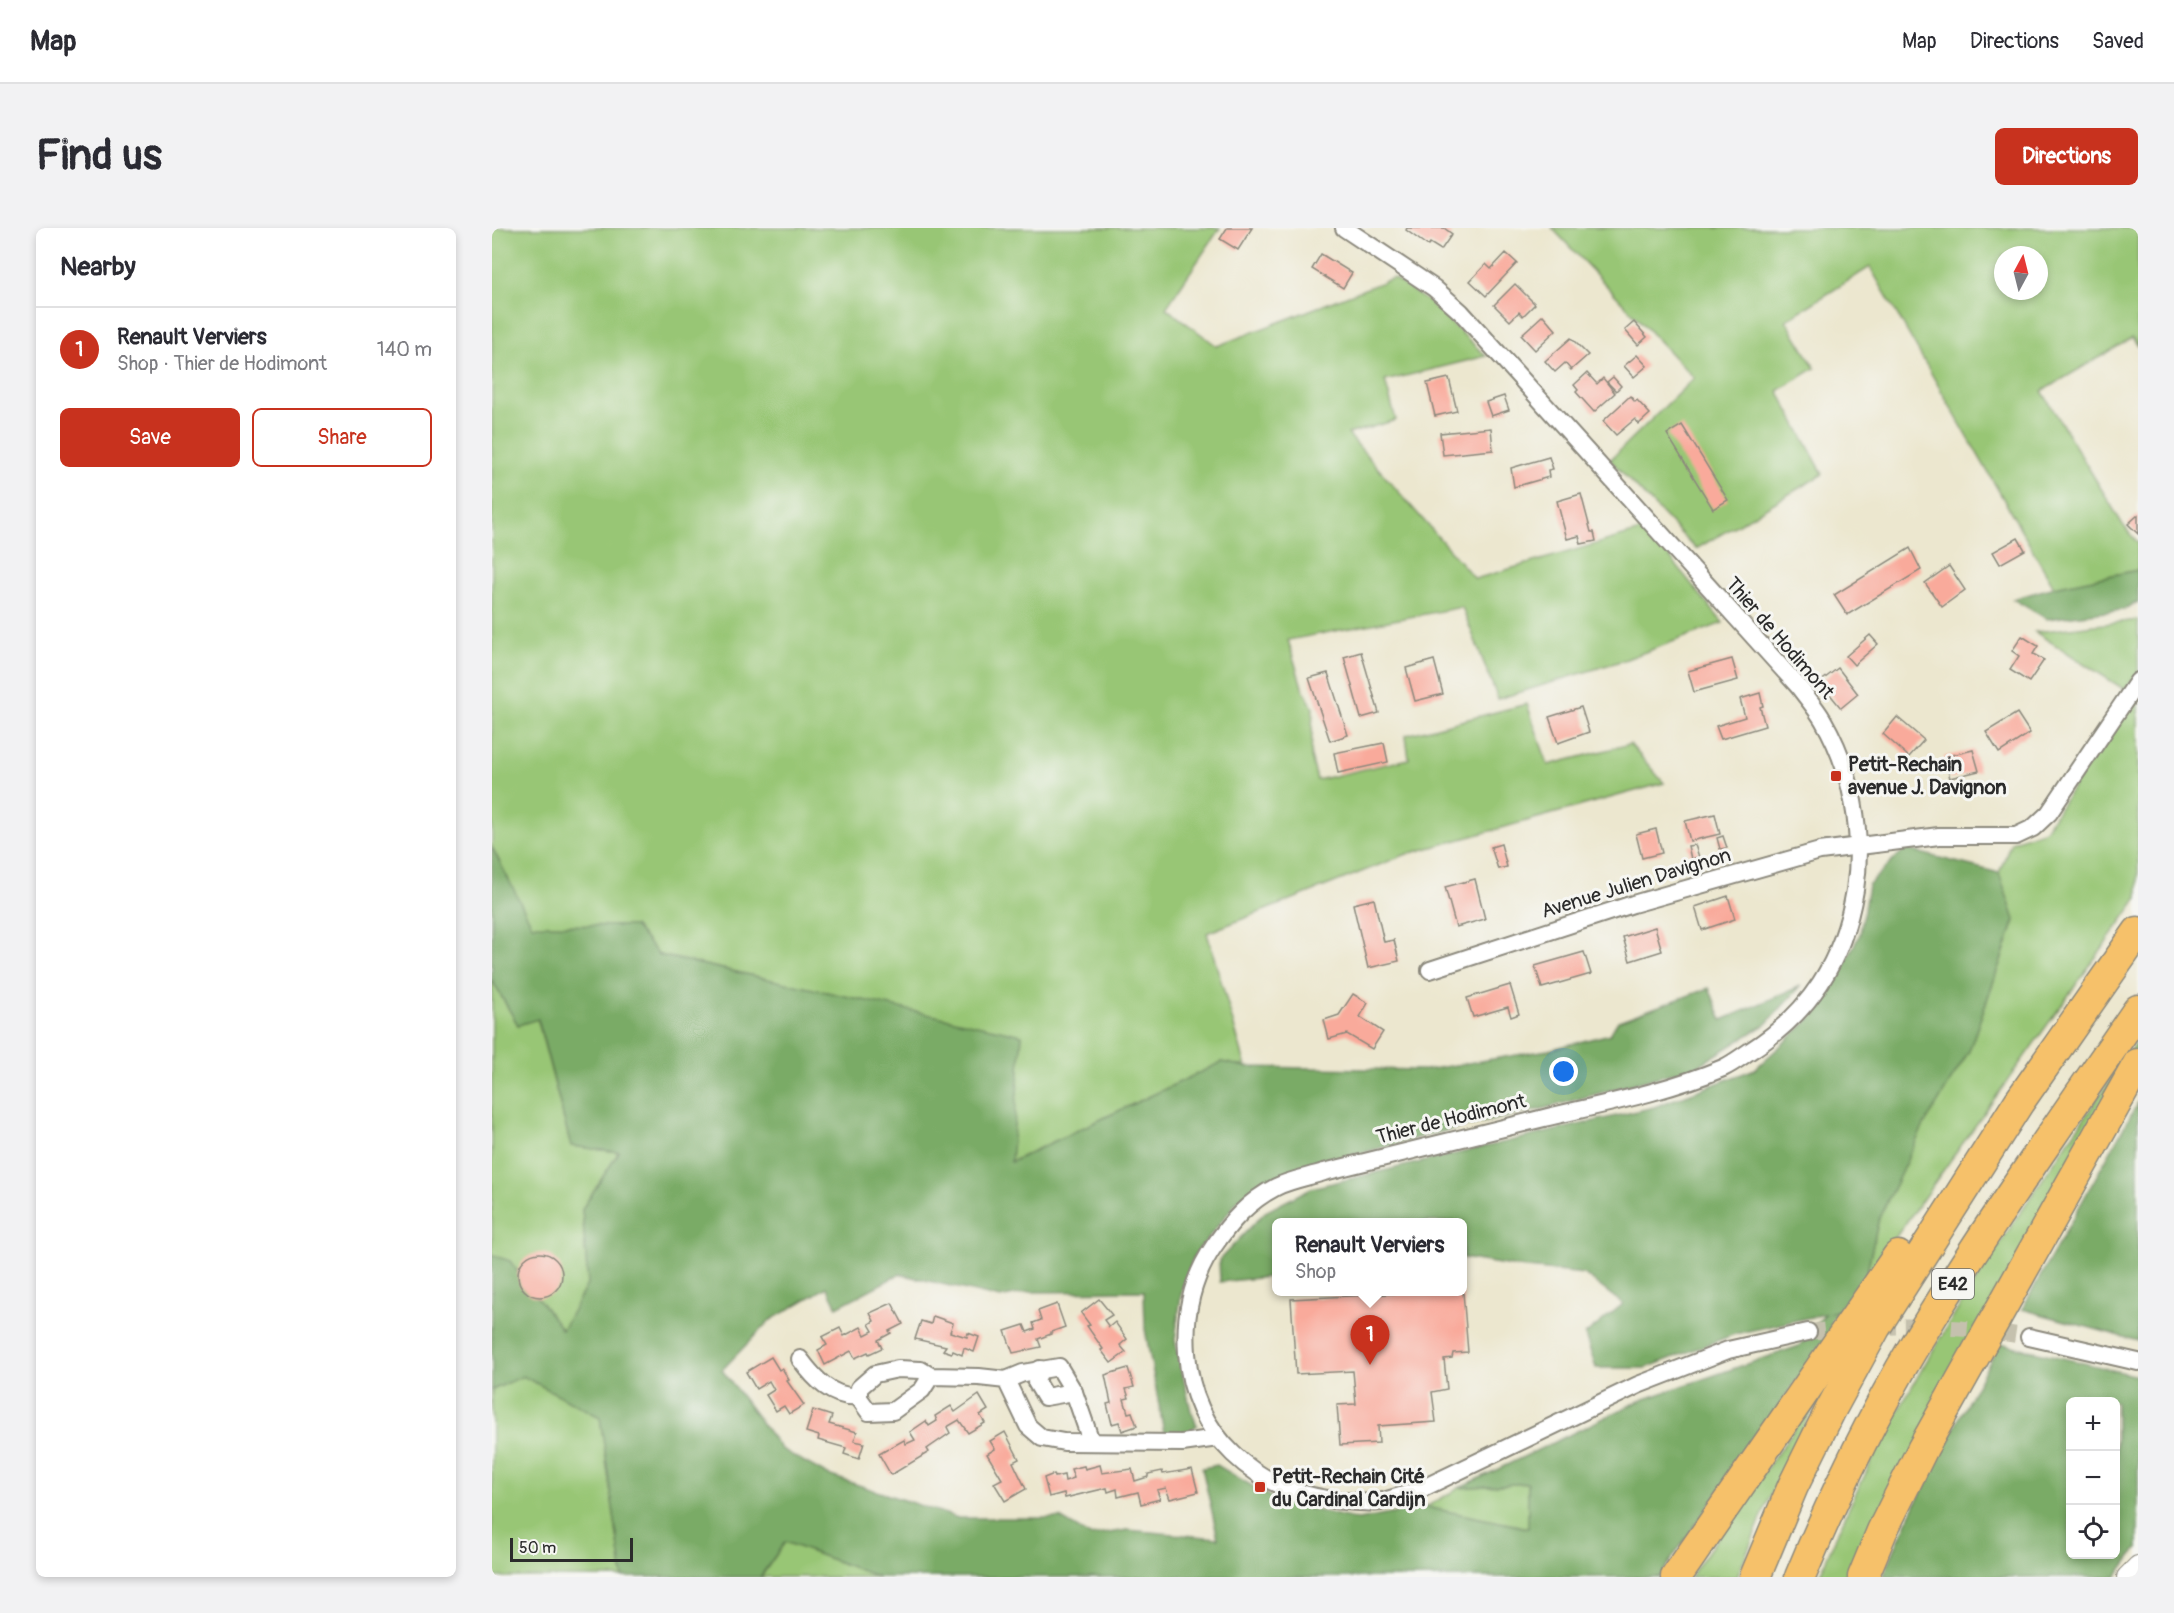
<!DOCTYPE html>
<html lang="en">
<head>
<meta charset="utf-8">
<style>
	body { margin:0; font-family:Pangolin,sans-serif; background:#f2f2f3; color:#2b2b33 }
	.controls { position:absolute; right:18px; bottom:18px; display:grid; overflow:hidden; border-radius:9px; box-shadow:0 3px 9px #0003 }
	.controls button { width:54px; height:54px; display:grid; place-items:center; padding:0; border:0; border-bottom:2px solid #e1e1e2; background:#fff; color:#2b2b33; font:30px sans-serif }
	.compass { position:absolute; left:1502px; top:18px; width:54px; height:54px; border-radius:50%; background:#fff; box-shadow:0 3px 9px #0003; rotate:7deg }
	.scale { position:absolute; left:18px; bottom:15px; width:123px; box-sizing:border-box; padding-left:6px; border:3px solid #2b2b2b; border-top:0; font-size:16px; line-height:21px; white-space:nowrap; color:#2b2b2b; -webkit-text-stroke:4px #f6f6f2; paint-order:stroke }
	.you { position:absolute; left:1072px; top:844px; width:21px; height:21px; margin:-15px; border:4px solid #fff; border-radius:50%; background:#1a73e8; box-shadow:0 0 0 9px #1a73e833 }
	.badge { display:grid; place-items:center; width:39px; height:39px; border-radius:50%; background:#c8321e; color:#fff; font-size:20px; font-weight:700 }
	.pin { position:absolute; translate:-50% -50px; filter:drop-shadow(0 2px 3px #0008) }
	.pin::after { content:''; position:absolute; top:32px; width:21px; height:18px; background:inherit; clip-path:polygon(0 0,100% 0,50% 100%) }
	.popup { position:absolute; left:780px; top:990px; width:195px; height:78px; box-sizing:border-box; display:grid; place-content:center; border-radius:9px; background:#fff; filter:drop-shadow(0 2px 4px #0005); font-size:20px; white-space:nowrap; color:#7c7c81 }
	.popup b { font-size:22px; color:#2b2b33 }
	.popup::after { content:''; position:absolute; left:50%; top:100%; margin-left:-12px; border:12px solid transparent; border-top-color:#fff }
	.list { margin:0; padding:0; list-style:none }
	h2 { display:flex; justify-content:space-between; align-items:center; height:78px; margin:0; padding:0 24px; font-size:26px }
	h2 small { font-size:20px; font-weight:400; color:#7c7c81 }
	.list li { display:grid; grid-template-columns:39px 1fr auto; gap:18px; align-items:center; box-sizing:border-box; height:84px; padding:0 24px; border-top:2px solid #e1e1e2 }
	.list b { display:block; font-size:22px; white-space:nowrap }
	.list p { margin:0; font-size:20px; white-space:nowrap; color:#7c7c81 }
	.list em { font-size:20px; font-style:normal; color:#7c7c81 }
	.actions { display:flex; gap:12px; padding:18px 24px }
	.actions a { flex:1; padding:14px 0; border:2px solid #c8321e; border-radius:9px; text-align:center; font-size:21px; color:#c8321e }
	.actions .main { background:#c8321e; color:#fff }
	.icon { flex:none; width:33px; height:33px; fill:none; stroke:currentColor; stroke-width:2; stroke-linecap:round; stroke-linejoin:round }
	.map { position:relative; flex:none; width:1646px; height:1349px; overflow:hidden; border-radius:9px }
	header { display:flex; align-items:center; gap:36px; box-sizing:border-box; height:84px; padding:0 30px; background:#fff; border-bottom:2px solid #e1e1e2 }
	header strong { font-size:28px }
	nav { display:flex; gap:33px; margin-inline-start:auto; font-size:21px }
	.intro { display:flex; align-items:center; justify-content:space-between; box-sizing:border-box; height:144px; padding:0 36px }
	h1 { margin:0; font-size:42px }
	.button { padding:15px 27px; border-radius:9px; background:#c8321e; color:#fff; font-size:21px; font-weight:700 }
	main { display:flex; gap:36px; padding:0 36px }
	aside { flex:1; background:#fff; border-radius:9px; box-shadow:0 3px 9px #0003 }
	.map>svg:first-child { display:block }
</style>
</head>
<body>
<header>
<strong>Map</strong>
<nav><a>Map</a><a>Directions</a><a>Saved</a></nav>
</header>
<div class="intro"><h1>Find us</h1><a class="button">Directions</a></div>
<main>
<aside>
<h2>Nearby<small></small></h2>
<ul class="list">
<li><span class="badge">1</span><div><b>Renault Verviers</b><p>Shop · Thier de Hodimont</p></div><em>140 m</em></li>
</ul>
<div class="actions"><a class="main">Save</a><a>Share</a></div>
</aside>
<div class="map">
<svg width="1646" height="1349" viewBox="0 0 1646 1349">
	<rect width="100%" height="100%" fill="#f6f6f2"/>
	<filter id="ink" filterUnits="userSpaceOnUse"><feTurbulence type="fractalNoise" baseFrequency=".0167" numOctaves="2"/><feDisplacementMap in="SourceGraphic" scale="12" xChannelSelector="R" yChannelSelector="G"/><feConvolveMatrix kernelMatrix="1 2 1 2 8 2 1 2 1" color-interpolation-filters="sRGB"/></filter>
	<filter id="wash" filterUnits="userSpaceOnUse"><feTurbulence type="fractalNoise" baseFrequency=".008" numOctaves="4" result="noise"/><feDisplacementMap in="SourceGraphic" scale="24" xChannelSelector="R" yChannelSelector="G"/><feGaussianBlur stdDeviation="1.35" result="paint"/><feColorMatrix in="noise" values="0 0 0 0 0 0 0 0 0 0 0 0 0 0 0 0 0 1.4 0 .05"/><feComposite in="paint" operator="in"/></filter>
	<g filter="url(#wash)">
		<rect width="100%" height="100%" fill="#ece7cf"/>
		<g fill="#98c675" stroke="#627850" stroke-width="1.5" fill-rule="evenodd">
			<polygon points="0,0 728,0 674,80 725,118 901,50 938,75 994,128 893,153 904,192 856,206 983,351 1155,301 1231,395 1132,432 1006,471 970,379 796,412 810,459 821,480 819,529 825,552 917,531 914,507 1035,476 1056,537 1138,516 1172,555 915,626 715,705 754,839 730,834 518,934 530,807 167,727 142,698 39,697 0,619"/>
			<path d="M 1060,0 L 1646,0 L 1646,118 L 1640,110 L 1550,163 L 1631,297 L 1646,315 L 1646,342 L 1562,359 L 1378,39 L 1294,92 L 1323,140 L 1286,163 L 1331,246 L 1204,321 L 1118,232 L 1202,150 ZM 1511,27 L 1547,27 L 1547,63 L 1511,63 Z"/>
			<polygon points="1646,392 1646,444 1633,462 1543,404"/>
			<polygon points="1646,466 1646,670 1373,1052 1387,990 1432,897 1477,823 1523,693 1507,645 1519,614 1553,602 1608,518"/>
			<polygon points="0,752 26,797 45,790 79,918 127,924 90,981 96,1055 70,1102 18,1034 0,1027"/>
			<path d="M 1646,811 L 1646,819 L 1470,1128 L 1359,1349 L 1327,1349 C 1405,1154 1529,984 1646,811 Z"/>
			<polygon points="31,1148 108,1189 131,1349 0,1349 0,1162"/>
			<polygon points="1332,1159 1286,1249 1245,1349 1198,1349"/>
			<polygon points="1036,1255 1037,1300 934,1279 967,1260"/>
			<polygon points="293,1314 387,1349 269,1349"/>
		</g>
		<g fill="#7aab66" stroke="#526b48" stroke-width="1.5" fill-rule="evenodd">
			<polygon points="1646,342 1646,374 1630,382 1555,391 1521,371 1562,359"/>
			<polygon points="0,619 40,697 142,698 167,727 530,807 519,934 730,834 754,839 933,842 1056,822 1118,806 1126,793 1217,760 1230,792 1309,758 1274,796 1206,838 1054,880 936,907 785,948 746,972 702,1028 689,1067 683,1112 699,1183 705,1197 690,1209 673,1210 653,1101 652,1063 537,1064 508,1070 408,1046 345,1079 335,1059 277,1093 230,1142 289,1221 336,1247 466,1290 568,1290 598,1308 635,1302 726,1310 710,1240 725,1237 787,1274 867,1292 934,1279 1036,1300 1036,1255 967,1260 1147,1173 1307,1118 1333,1086 1243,1106 1154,1140 1104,1140 1093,1107 1131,1076 1092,1046 1026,1039 971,1030 971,994 785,994 785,1048 728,1054 727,1032 773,984 819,960 1162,879 1263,841 1329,781 1368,706 1376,657 1413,621 1507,645 1523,692 1477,823 1432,897 1387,990 1373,1052 1352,1081 1336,1085 1353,1083 1167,1349 387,1349 293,1314 268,1349 131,1349 108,1189 31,1148 0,1162 0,1027 18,1033 70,1102 96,1055 90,981 127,924 79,918 46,791 26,797 0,752"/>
			<polygon points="1646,874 1646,1113 1530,1081"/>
			<path d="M 1508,1115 L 1646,1148 L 1646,1321 L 1643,1323 L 1624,1349 L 1391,1349 C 1424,1268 1466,1191 1508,1115 ZM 1578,1174 L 1624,1174 L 1624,1326 L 1578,1326 Z"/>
		</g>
		<g id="blocks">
			<g fill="#f9aa9b">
				<polygon points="735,0 760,0 746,22 728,11"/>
				<polygon points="915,0 952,0 960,6 949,22 938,15 936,18 914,2"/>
				<polygon points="1014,25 1025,35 994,68 978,53 994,36 999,41"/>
				<polygon points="829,26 860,45 851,60 820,41"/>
				<polygon points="1023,56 1043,76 1031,88 1027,84 1018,93 1002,77"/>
				<polygon points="1051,87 1064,102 1043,122 1029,107"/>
				<polygon points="1142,94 1155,109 1146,117 1133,102"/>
				<polygon points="1079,110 1096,127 1079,142 1073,135 1063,144 1053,133"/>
				<polygon points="1145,127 1155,138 1142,149 1132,138"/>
				<polygon points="1095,145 1105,156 1111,150 1123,165 1102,184 1084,164 1086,162 1082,157"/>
				<polygon points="1121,149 1129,158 1124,163 1115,154"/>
				<polygon points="957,150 965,183 943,188 935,155"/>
				<polygon points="1012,168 1017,182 999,188 994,174"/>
				<polygon points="1138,168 1143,174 1145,172 1158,186 1147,196 1143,191 1124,207 1111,193"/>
				<polygon points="1190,197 1236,272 1221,281 1175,206"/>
				<polygon points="999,200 1001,222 951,227 948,205"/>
				<polygon points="1057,229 1061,241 1056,242 1057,249 1022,259 1019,240"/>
				<polygon points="1089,266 1099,304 1102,304 1104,313 1089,316 1087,308 1075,311 1065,273"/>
				<polygon points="1646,287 1646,306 1636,296"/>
				<polygon points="1526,310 1533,322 1508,336 1501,324"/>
				<polygon points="1418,320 1429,342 1355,387 1342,367"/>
				<polygon points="1457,338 1473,362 1450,379 1433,355"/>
				<polygon points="1378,407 1386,416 1362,437 1354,428"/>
				<polygon points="1530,408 1546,418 1541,426 1552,432 1537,454 1518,442 1527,428 1520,423"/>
				<polygon points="869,424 887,485 869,490 852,429"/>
				<polygon points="1240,431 1246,452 1202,464 1196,443"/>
				<polygon points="942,432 951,466 923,473 914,440"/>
				<polygon points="1346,440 1366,466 1349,480 1328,454"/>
				<polygon points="836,445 856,507 838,513 817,450"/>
				<polygon points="1268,465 1271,478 1268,479 1273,498 1229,511 1224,498 1253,489 1248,471"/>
				<polygon points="1089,479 1097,504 1066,515 1057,489"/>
				<polygon points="1525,485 1538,505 1507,525 1494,504"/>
				<polygon points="1405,489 1432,512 1417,529 1391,506"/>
				<polygon points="892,515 896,534 846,545 842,525"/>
				<polygon points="1481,522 1487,543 1458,550 1452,529"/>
				<polygon points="1223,586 1228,606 1198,613 1193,593"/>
				<polygon points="1164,601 1170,625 1150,630 1144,606"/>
				<polygon points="1231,608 1235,620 1228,621 1225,610"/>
				<polygon points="1009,616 1015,639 1006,641 999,619"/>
				<polygon points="1203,617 1207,629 1199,631 1196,618"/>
				<polygon points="983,651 993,691 964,699 953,659"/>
				<polygon points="1236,668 1243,691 1210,702 1203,679"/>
				<polygon points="882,671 892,714 902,712 907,733 876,740 861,676"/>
				<polygon points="1163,699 1170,723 1138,733 1131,709"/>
				<polygon points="1092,724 1099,746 1050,760 1043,738"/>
				<polygon points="1018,757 1027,786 1019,789 1016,779 981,789 975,770"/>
				<polygon points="861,766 876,775 868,789 891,804 880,821 855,806 837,811 832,792 847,787"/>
				<circle cx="48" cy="1047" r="22"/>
				<polygon points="935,1064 971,1064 976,1124 961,1125 960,1130 952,1131 955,1161 940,1164 944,1194 886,1198 887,1215 848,1217 845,1177 864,1176 861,1143 804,1146 799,1071"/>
				<polygon points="607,1071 620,1087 612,1092 617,1099 623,1094 635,1111 628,1117 634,1124 619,1135 609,1122 611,1121 595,1098 598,1097 589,1085"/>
				<polygon points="400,1075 411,1096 397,1103 399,1105 386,1112 390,1120 377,1126 376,1124 363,1130 359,1123 333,1137 326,1122 335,1117 330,1109 348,1100 352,1108 369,1099 373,1107 381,1103 377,1096 382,1093 378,1085"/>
				<polygon points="565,1076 573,1099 559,1104 559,1106 546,1111 549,1119 521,1125 513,1103 532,1097 535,1104 543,1101 541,1095 549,1092 546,1083"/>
				<polygon points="441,1088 461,1095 458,1104 475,1109 476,1105 487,1109 482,1124 472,1120 470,1127 461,1123 460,1125 451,1122 454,1118 423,1111 429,1093 439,1096"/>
				<polygon points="279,1129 287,1142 290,1140 297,1152 295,1153 312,1177 297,1186 292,1178 284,1183 274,1167 282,1162 277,1153 264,1161 254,1144"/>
				<polygon points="636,1140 642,1159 634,1161 637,1170 632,1171 636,1185 640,1184 645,1198 630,1203 627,1194 620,1196 615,1176 619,1175 613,1147"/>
				<polygon points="487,1167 496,1182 488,1187 493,1195 476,1205 467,1192 455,1199 458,1205 435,1221 437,1224 399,1247 387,1226 412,1212 414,1216 423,1212 418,1204 434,1193 437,1198 445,1193 443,1188 459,1178 463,1184"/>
				<polygon points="321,1182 340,1188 337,1196 365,1204 362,1213 372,1215 367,1231 352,1226 354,1220 326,1212 327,1208 314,1204"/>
				<polygon points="513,1204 527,1231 521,1234 534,1261 513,1273 502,1255 510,1251 495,1226 503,1221 498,1213"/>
				<polygon points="608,1237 610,1245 640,1241 643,1253 656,1249 656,1246 670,1243 671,1246 700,1241 706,1264 678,1271 674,1260 665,1262 668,1271 649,1276 646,1264 626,1269 625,1261 616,1264 615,1260 573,1270 572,1265 557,1269 552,1250 562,1246 563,1249 572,1247 573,1253 582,1250 579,1241 592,1238 593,1241"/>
			</g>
		</g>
	</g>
	<g filter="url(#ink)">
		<use href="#blocks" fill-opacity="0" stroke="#8c897d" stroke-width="1.5"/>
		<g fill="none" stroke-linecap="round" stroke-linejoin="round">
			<path stroke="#c5c1ae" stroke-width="16" stroke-dasharray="16 8" stroke-linecap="butt" d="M 1316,1104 C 1393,1096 1461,1096 1537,1109"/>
			<defs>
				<g id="minor">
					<path d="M 852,0 L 942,60 L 969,84 L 1307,459 C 1315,470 1324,480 1331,492 C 1360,542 1372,605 1363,662 C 1351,733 1318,785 1258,823 C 1249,829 1240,836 1231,840 C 1174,864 1111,876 1052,890 C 978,908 905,926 832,944 C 816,949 798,952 784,959 C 757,973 739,993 722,1018 C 700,1050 692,1086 695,1125 C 701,1208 763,1262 842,1272 C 857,1273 873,1276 888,1274 C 899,1271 911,1267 923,1264 L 1146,1157 L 1236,1122 L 1316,1104"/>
					<polyline points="938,742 1141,676 1328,623 1447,608 1524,608 1541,600 1557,585 1646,453"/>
					<polyline points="1537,1109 1646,1134"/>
					<path d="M 308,1131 C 322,1150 340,1171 367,1168"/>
					<polyline points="548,1141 544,1154 553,1169 582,1164"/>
					<polyline points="439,1148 430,1162 401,1183 377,1184 367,1170 367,1160 383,1146 406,1141 429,1142 439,1148 487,1149 514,1152 536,1198 550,1210 572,1214 690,1215 726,1210"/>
					<polyline points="514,1152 531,1145 567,1139 582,1164 599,1213"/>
				</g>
				<polyline id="tertiary" points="1635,1349 1646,1338"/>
				<g id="motorway">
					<polyline points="1184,1349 1406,1028"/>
					<polyline points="1263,1349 1301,1258 1338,1183 1383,1100 1527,874 1646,704"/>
					<path d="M 1308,1349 C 1345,1260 1388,1172 1439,1090 C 1504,985 1576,884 1646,782"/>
					<polyline points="1371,1349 1390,1303 1431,1220 1646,836"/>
				</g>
			</defs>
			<use href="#minor" stroke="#8c897d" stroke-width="20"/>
			<use href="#tertiary" stroke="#8c897d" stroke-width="22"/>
			<use href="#motorway" stroke="#8c897d" stroke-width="33"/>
			<use href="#minor" stroke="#fff" stroke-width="16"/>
			<use href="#tertiary" stroke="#fff" stroke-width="20"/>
			<use href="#motorway" stroke="#f6c16b" stroke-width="30"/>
		</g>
	</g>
	<g fill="#c8321e" stroke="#f6f6f2" stroke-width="2">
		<rect x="1338" y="542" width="12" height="12" rx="3"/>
		<rect x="762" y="1253" width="12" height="12" rx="3"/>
	</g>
	<g text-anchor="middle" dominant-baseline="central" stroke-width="6" stroke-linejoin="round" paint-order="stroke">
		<rect fill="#f6f6f2" stroke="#686867" stroke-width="1.5" x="1440" y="1041" width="42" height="30" rx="4.5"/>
		<g font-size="18" font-weight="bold" fill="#2b2b2b">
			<text x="1461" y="1056">E42</text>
		</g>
		<g font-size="20" fill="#2b2b2b" stroke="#f6f6f2">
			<text transform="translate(1288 410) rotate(49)">Thier de Hodimont</text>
			<text transform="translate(1144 655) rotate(-17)">Avenue Julien Davignon</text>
			<text transform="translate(959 891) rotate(-14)">Thier de Hodimont</text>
		</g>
		<g font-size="20" font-weight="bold" fill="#2b2b2b" stroke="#f6f6f2" text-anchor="start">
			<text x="1356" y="536">Petit-Rechain<tspan x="1356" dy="23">avenue J. Davignon</tspan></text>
			<text x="780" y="1248">Petit-Rechain Cité<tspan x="780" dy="23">du Cardinal Cardijn</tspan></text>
		</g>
	</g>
</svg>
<div class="controls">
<button>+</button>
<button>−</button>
<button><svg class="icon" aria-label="locate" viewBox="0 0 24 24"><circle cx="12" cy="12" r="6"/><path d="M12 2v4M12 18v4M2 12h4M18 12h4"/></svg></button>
</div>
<svg class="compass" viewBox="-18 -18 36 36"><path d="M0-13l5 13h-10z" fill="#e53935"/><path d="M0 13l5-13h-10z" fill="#7c7c81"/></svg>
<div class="scale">50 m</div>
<div class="you"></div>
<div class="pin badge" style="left:878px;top:1137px">1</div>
<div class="popup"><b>Renault Verviers</b>Shop</div>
</div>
</main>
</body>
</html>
